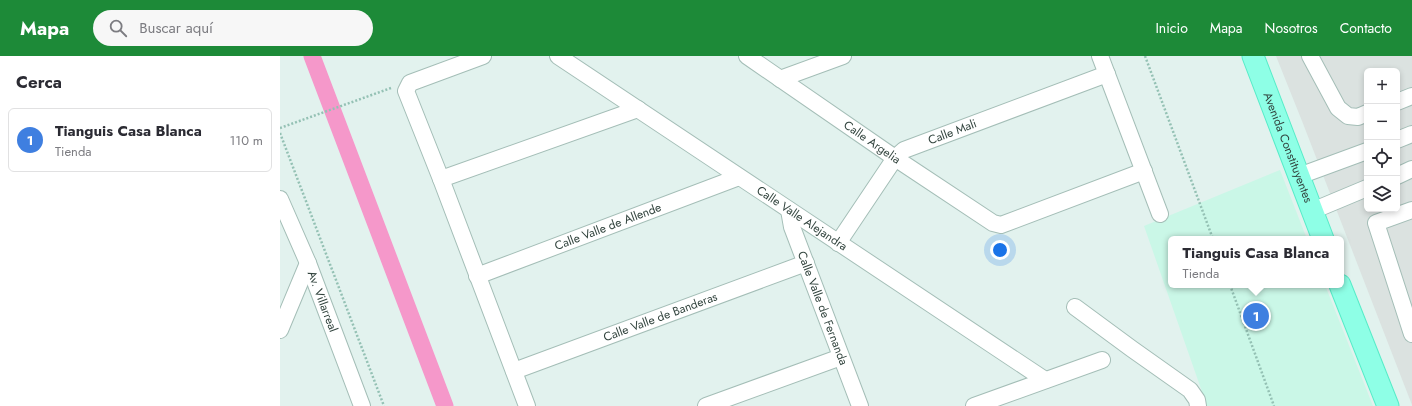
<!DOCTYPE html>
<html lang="es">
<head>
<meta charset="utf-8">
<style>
	body { margin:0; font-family:Jost,sans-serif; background:#f7f7f7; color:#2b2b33 }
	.controls { position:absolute; right:12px; top:12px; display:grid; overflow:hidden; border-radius:6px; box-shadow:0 2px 6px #0003 }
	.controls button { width:36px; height:36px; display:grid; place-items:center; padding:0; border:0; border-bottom:1px solid #e1e1e2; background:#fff; color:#2b2b33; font:20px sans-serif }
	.you { position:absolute; left:720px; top:194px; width:14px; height:14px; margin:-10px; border:3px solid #fff; border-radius:50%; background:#1a73e8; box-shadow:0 0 0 6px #1a73e833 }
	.badge { display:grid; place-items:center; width:26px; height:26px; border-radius:50%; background:#1d8a38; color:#fff; font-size:13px; font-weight:700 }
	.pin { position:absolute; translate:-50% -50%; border:2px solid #fff; box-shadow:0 1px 4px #0006 }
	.popup { position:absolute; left:888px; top:180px; width:176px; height:52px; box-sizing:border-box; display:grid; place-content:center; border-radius:6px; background:#fff; filter:drop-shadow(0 1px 3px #0005); font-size:13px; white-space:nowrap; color:#7c7c81 }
	.popup b { font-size:15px; color:#2b2b33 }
	.popup::after { content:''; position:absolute; left:50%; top:100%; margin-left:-8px; border:8px solid transparent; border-top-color:#fff }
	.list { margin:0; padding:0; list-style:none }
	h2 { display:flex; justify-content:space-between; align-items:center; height:52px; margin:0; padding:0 16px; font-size:17px }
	h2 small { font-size:13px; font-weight:400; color:#7c7c81 }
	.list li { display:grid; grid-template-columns:26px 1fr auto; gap:12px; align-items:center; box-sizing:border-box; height:64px; margin:0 8px 8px; padding:0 8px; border:1px solid #e1e1e2; border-radius:6px }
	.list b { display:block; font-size:15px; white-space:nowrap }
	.list p { margin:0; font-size:13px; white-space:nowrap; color:#7c7c81 }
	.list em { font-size:13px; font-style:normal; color:#7c7c81 }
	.icon { flex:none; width:22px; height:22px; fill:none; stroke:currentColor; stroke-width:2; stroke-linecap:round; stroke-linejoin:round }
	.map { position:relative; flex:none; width:1132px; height:350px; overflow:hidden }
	header { display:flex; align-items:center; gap:24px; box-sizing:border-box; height:56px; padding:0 20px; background:#1d8a38; color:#fff }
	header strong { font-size:19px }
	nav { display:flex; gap:22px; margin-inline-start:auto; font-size:14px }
	.search { width:280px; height:36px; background:#f7f7f7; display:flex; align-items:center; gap:10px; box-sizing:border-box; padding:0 14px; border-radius:22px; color:#7c7c81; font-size:15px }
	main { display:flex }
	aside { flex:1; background:#fff }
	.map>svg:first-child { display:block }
</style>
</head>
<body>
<header>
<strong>Mapa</strong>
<div class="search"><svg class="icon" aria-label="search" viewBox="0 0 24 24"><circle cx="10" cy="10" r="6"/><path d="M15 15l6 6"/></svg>Buscar aquí</div>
<nav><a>Inicio</a><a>Mapa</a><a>Nosotros</a><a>Contacto</a></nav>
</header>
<main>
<aside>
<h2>Cerca<small></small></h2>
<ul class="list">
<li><span class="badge" style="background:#3f7fe0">1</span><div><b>Tianguis Casa Blanca</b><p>Tienda</p></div><em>110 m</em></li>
</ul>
</aside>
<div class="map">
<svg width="1132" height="350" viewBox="0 0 1132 350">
	<rect width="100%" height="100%" fill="#e2f2ee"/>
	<polygon fill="#caf7e7" points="1000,114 1027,183 891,183 891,229 1045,229 1093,350 927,350 864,170"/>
	<path fill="#dbe2e0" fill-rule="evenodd" d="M 996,0 L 1132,0 L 1132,349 L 1022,65 ZM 1087,15 L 1117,15 L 1117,153 L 1087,153 Z"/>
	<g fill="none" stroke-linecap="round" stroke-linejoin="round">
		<polyline stroke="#f598ca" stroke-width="17" points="32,0 165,350"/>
		<defs>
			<g id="minor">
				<polyline points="203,0 130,27 126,35 161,123 247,350"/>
				<path id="s1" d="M 278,0 L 765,324"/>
				<path id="s2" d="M 467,0 L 615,102 L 713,167 L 721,169 L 864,115"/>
				<polyline points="820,0 880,158"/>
				<polyline points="1030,0 1058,52 1068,60 1078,61 1087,57"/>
				<polyline points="500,23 563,0"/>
				<polyline points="1117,46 1132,40"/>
				<polyline points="1117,84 1132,78"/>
				<polyline points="1019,120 1087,95"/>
				<polyline points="1117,120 1132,113"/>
				<polyline points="161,123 358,53"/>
				<path id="s3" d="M 0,143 L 28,207 L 82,350"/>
				<path id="s4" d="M 509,154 L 512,171 L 580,350"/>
				<polyline points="1132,154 1096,167 1132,278"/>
				<polyline points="1032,155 1087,132"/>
				<path id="s5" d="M 558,187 L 615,102 L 624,94 L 827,18"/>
				<path id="s6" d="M 197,220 L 459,121"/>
				<polyline points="795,251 852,293 910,334 917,344 918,350"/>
				<polyline points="0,274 28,207"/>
				<path id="s7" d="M 234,315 L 526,207"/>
				<polyline points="426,350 561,301"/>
				<polyline points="694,350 822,304"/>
			</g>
			<g id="major">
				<path id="s8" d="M 973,0 L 1043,183"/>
				<polyline points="1060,229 1108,350"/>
			</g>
		</defs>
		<use href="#minor" stroke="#a4beb7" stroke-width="18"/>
		<use href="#major" stroke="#57ecc8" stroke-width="23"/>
		<g stroke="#94c1b4" stroke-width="2.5" stroke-dasharray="2 2" stroke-linecap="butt">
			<polyline points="865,0 933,183"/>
			<polyline points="0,72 111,32"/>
			<polyline points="0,77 104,350"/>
			<polyline points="950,229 994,350"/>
		</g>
		<use href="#minor" stroke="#fff" stroke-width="16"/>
		<use href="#major" stroke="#8effe6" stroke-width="21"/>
	</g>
	<g text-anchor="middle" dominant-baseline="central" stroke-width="3" stroke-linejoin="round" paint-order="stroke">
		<g font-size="12" fill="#32443e" stroke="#fff">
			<text stroke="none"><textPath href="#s5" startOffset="166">Calle Mali</textPath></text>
			<text stroke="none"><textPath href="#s2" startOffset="152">Calle Argelia</textPath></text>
			<text stroke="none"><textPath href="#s8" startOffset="98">Avenida Constituyentes</textPath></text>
			<text stroke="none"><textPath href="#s1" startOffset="293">Calle Valle Alejandra</textPath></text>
			<text stroke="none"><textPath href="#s6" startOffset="140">Calle Valle de Allende</textPath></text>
			<text stroke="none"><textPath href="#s3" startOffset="111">Av. Villarreal</textPath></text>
			<text stroke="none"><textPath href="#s4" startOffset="104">Calle Valle de Fernanda</textPath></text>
			<text stroke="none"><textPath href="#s7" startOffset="156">Calle Valle de Banderas</textPath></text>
		</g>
	</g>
</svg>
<div class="controls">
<button>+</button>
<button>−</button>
<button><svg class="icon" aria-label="locate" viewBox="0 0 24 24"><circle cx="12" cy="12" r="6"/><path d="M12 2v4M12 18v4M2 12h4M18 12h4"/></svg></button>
<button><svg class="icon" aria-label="layers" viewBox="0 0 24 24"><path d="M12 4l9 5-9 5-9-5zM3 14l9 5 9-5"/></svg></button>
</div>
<div class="you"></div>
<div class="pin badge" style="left:976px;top:260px;background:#3f7fe0">1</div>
<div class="popup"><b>Tianguis Casa Blanca</b>Tienda</div>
</div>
</main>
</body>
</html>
